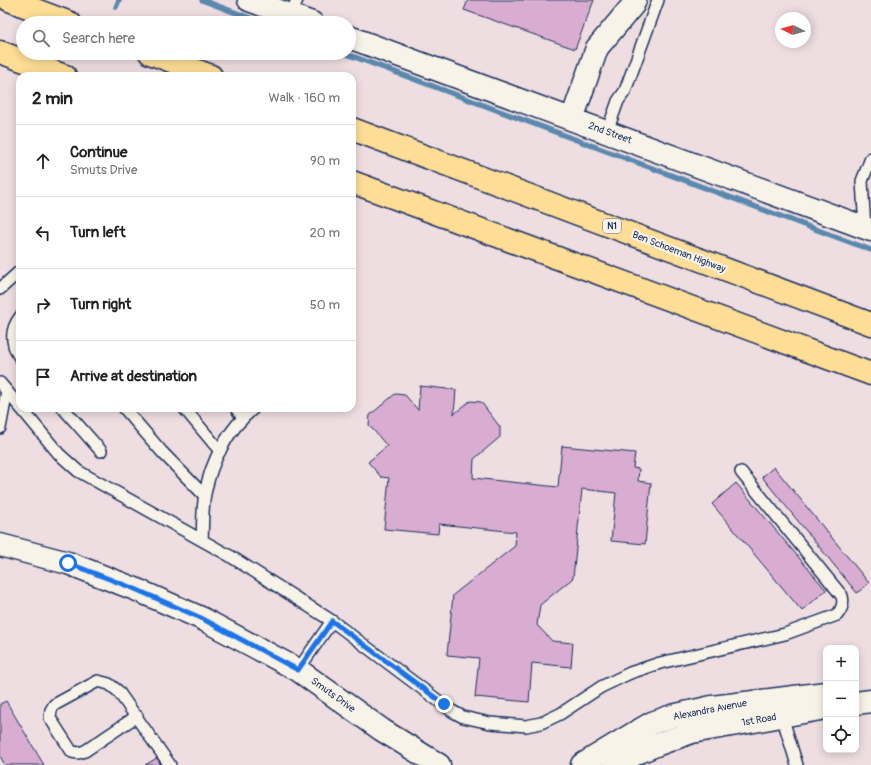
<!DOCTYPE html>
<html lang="en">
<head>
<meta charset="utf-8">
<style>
	body { margin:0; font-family:Pangolin,sans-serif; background:#f2f2f2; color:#222 }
	.controls { position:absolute; right:12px; bottom:12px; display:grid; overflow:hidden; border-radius:8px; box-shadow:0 2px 10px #0003 }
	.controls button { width:36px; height:36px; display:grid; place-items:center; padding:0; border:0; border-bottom:1px solid #e0e0e0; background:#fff; color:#222; font:20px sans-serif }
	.compass { position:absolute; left:775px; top:12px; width:36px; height:36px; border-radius:50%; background:#fff; box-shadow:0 2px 10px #0003; rotate:275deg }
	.stop { position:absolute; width:12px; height:12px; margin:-9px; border:3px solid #1a73e8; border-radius:50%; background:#fff }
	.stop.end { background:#1a73e8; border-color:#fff; box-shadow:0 1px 4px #0008 }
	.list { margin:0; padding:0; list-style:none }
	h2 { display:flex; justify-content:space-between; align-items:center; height:52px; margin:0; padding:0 16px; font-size:17px }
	h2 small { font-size:13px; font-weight:400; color:#767676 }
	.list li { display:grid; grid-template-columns:26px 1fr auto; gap:12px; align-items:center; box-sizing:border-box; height:72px; padding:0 16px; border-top:1px solid #e0e0e0 }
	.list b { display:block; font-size:15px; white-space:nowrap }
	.list p { margin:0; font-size:13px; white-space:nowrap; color:#767676 }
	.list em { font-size:13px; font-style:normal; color:#767676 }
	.icon { flex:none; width:22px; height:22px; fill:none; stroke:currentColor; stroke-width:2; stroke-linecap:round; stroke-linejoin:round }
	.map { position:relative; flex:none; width:871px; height:765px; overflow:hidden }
	.search { position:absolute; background:#fff; box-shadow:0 2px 10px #0003; left:16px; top:16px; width:340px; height:44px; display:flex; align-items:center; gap:10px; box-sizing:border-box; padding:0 14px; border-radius:22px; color:#767676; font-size:15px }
	.panel { position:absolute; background:#fff; box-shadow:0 2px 10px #0003; left:16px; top:72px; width:340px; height:340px; border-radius:12px }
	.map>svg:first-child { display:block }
</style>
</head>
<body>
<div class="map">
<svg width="871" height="765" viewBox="0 0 871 765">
	<rect width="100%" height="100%" fill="#eedee1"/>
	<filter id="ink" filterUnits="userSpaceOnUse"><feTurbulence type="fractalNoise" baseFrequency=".025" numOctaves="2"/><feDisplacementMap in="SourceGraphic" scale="8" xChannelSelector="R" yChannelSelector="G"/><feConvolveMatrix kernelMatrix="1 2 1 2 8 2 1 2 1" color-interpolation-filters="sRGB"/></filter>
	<g filter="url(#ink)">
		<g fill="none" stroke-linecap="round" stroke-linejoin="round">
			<g stroke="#5a88ae" stroke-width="5.5">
				<polyline points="202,0 263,23"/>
				<polyline points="116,7 119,0"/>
				<polyline points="344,53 871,250"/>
			</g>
		</g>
		<g fill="#d9add1" stroke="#1b2f5e">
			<polygon points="468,0 594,0 575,49 464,10"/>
			<polygon points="420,386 456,390 454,414 470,401 481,402 500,427 500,437 474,459 473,478 558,487 562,446 635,453 633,468 639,469 638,481 651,483 645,544 611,541 616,493 582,489 573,578 540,605 537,625 552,641 573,643 571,667 532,663 529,702 475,697 479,658 447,655 453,595 515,546 516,532 439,524 438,534 384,529 389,478 381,477 368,462 387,446 369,425 370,415 395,394 405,395 418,410"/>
			<polygon points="774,467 869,583 857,593 762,477"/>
			<polygon points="736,483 826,590 802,611 712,504"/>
			<polygon points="6,701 44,765 5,765 0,756 0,704"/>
			<polygon points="157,758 161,765 145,765"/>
		</g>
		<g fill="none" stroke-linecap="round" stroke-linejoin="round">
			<defs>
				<g id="lane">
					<polyline points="290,15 297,0"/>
					<polyline points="607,132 618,101 625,91 658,0"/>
					<polyline points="865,228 862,181 871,158"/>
					<polyline points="0,289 20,271"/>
					<path d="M 20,317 C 10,330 11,344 20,358"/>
					<polyline points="0,383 20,407"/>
					<path d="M 21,408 L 59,454 L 78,471 L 230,556 L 332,621 L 452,711 L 463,717 L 490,723 L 526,726 L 541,723 L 560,714 L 601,687 L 630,673 L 660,663 L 785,634 L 837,615 C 842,609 844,604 842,596 L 741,472"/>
					<polyline points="63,408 101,451"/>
					<polyline points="124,408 162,452 204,495"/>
					<polyline points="184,408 220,451"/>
					<polyline points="236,408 243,418"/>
					<polyline points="0,428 7,391"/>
					<path d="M 202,540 C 203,525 202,509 205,494 C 211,461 228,429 254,408"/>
					<polyline points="298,670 332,621"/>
					<polyline points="137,716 85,751 78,753 72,752 50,718 51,710 54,705 98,681 109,684 118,691 170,765"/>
					<polyline points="782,716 797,765"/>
				</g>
				<g id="street">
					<polyline points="249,0 312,23"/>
					<polyline points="349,37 871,230"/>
					<polyline points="572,119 597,48 633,5 635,0"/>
				</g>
				<g id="secondary">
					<polyline points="0,545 68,563 135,589 201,618 298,670 382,730 439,765"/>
					<polyline points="856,703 871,701"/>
					<polyline points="582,765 633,734 652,723 672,716 712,707 826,693"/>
					<polyline points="616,765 639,752 656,745 692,732 826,708"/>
				</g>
				<g id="highway">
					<polyline points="9,0 70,23"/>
					<polyline points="0,52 65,76"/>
					<polyline points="150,53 211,76"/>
					<polyline points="352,129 871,324"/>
					<polyline points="352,182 871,374"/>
				</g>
			</defs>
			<use href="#lane" stroke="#1b2f5e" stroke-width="14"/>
			<use href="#street" stroke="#1b2f5e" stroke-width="25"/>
			<use href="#secondary" stroke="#1b2f5e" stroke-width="25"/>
			<use href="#highway" stroke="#1b2f5e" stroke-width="25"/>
			<use href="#lane" stroke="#f7f3e8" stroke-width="11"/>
			<use href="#street" stroke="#f7f3e8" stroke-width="22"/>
			<use href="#secondary" stroke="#f7f3e8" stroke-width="22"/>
			<use href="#highway" stroke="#fedd96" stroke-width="22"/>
		</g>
	</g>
	<g fill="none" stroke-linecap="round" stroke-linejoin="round" filter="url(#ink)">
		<polyline stroke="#1a73e8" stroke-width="5" points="68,563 135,589 201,618 298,670 332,621 444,704"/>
	</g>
	<g text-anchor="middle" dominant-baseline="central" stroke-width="4" stroke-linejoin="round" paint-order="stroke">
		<rect fill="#f7f3e8" stroke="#5d6a87" stroke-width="1" x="603" y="219" width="18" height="14" rx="3"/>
		<g font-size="9" font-weight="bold" fill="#1b2f5e">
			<text x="612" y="226">N1</text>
		</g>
		<g font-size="10" fill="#1b2f5e" stroke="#f7f3e8">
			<text transform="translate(610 133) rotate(20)">2nd Street</text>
			<text transform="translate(679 252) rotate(21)">Ben Schoeman Highway</text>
			<text transform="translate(333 695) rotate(36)">Smuts Drive</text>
			<text transform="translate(710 710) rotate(-11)">Alexandra Avenue</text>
			<text transform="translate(759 720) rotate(-10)">1st Road</text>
		</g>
	</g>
</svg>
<div class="controls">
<button>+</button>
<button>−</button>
<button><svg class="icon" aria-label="locate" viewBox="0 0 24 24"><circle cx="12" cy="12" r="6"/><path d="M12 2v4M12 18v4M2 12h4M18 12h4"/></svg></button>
</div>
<svg class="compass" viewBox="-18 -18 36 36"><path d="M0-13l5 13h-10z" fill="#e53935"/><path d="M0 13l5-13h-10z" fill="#767676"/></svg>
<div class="stop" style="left:68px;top:563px"></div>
<div class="stop end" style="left:444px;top:704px"></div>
<div class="search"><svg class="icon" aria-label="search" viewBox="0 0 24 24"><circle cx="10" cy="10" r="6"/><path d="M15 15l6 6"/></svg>Search here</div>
<section class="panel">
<h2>2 min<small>Walk · 160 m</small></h2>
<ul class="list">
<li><svg class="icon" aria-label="ahead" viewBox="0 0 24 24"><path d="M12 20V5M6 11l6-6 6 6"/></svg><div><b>Continue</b><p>Smuts Drive</p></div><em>90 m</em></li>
<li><svg class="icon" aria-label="left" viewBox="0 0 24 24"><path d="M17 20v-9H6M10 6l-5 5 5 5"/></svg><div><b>Turn left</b></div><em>20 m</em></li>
<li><svg class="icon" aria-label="right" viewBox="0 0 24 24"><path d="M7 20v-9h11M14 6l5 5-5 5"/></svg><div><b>Turn right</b></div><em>50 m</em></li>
<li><svg class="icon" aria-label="arrive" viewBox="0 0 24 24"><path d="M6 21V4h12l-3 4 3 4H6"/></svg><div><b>Arrive at destination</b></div></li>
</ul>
</section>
</div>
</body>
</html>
